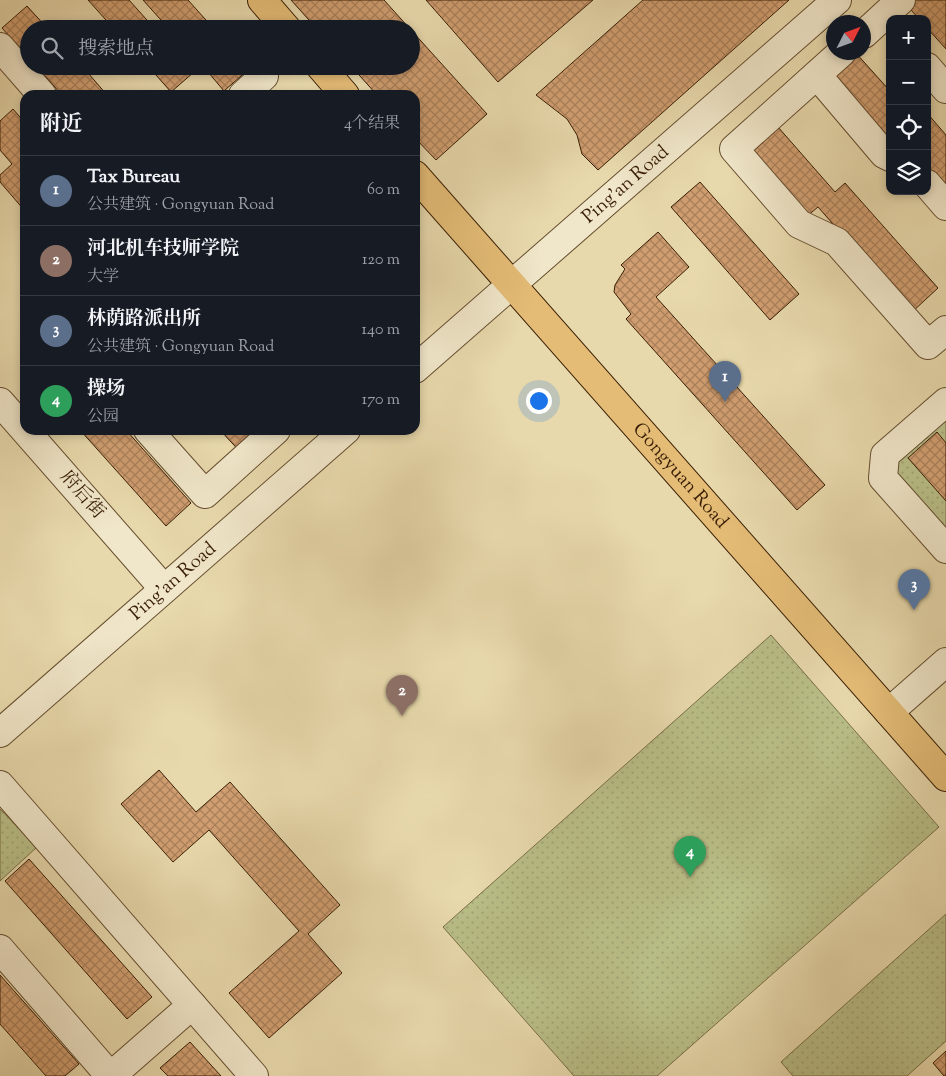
<!DOCTYPE html>
<html lang="zh">
<head>
<meta charset="utf-8">
<style>
	body { margin:0; font-family:"Sorts Mill Goudy","Noto Serif SC",serif; background:#242831; color:#f1f3f6 }
	.controls { position:absolute; right:15px; top:15px; display:grid; overflow:hidden; border-radius:10px; box-shadow:0 2px 8px #0003 }
	.controls button { width:45px; height:45px; display:grid; place-items:center; padding:0; border:0; border-bottom:1px solid #363941; background:#171b24; color:#f1f3f6; font:25px sans-serif }
	.compass { position:absolute; left:826px; top:15px; width:45px; height:45px; border-radius:50%; background:#171b24; box-shadow:0 2px 8px #0003; rotate:48deg }
	.you { position:absolute; left:538px; top:400px; width:18px; height:18px; margin:-12px; border:4px solid #fff; border-radius:50%; background:#1a73e8; box-shadow:0 0 0 8px #1a73e833 }
	.badge { display:grid; place-items:center; width:32px; height:32px; border-radius:50%; background:#c59692; color:#fff; font-size:16px; font-weight:700 }
	.pin { position:absolute; translate:-50% -41px; filter:drop-shadow(0 1px 2px #0008) }
	.pin::after { content:''; position:absolute; top:26px; width:18px; height:15px; background:inherit; clip-path:polygon(0 0,100% 0,50% 100%) }
	.list { margin:0; padding:0; list-style:none }
	h2 { display:flex; justify-content:space-between; align-items:center; height:65px; margin:0; padding:0 20px; font-size:21px }
	h2 small { font-size:16px; font-weight:400; color:#9ea1a6 }
	.list li { display:grid; grid-template-columns:32px 1fr auto; gap:15px; align-items:center; box-sizing:border-box; height:70px; padding:0 20px; border-top:1px solid #363941 }
	.list b { display:block; font-size:19px; white-space:nowrap }
	.list p { margin:0; font-size:16px; white-space:nowrap; color:#9ea1a6 }
	.list em { font-size:16px; font-style:normal; color:#9ea1a6 }
	.icon { flex:none; width:28px; height:28px; fill:none; stroke:currentColor; stroke-width:2; stroke-linecap:round; stroke-linejoin:round }
	.map { position:relative; flex:none; width:946px; height:1076px; overflow:hidden }
	.search { position:absolute; background:#171b24; box-shadow:0 2px 8px #0003; left:20px; top:20px; width:400px; height:55px; display:flex; align-items:center; gap:12px; box-sizing:border-box; padding:0 18px; border-radius:28px; color:#9ea1a6; font-size:19px }
	.panel { position:absolute; background:#171b24; box-shadow:0 2px 8px #0003; left:20px; top:90px; width:400px; height:345px; border-radius:15px }
	.map>svg:first-child { display:block }
</style>
</head>
<body>
<div class="map">
<svg width="946" height="1076" viewBox="0 0 946 1076">
	<defs>
		<pattern id="green-dots" width="8" height="8" patternUnits="userSpaceOnUse" patternTransform="scale(1.25)"><rect width="8" height="8" fill="#b9be87"/><path d="M2 2h.1M6 6h.1" fill="none" stroke="#a0a373" stroke-width="1.8" stroke-linecap="round"/></pattern>
		<pattern id="building-cross-hatch" width="8" height="8" patternUnits="userSpaceOnUse" patternTransform="scale(1.25)"><rect width="8" height="8" fill="#d09e70"/><path d="M0 0l8 8M0 8l8-8" fill="none" stroke="#aa805a"/></pattern>
	</defs>
	<rect width="100%" height="100%" fill="#e8d9ac"/>
	<filter id="stains"><feTurbulence type="fractalNoise" baseFrequency=".004" numOctaves="4"/><feColorMatrix values="0 0 0 0 .2 0 0 0 0 .09 0 0 0 0 .02 0 0 0 .5 -.17"/></filter>
	<radialGradient id="worn" r=".72"><stop offset=".6" stop-color="#630" stop-opacity="0"/><stop offset="1" stop-color="#630" stop-opacity=".3"/></radialGradient>
	<g fill="url(#green-dots)" stroke="#796e46">
		<polygon points="946,417 946,533 899,482 895,462"/>
		<polygon points="771,635 939,827 657,1076 574,1076 443,927"/>
		<polygon points="0,809 37,847 0,881"/>
		<polygon points="946,914 946,1041 907,1076 793,1076 781,1062"/>
	</g>
	<g fill="url(#building-cross-hatch)" stroke="#391e05">
		<polygon points="88,0 129,0 155,29 114,29"/>
		<polygon points="143,0 188,0 214,29 169,29"/>
		<polygon points="291,0 384,0 410,29 317,29"/>
		<polygon points="426,0 593,0 498,82"/>
		<polygon points="643,0 789,0 598,170 582,154 577,135 567,119 536,95"/>
		<polygon points="907,0 946,0 946,49 927,28 927,19 919,19 904,2"/>
		<polygon points="27,6 48,29 29,29 29,58 2,28"/>
		<polygon points="411,30 487,114 436,160 415,138 415,95 377,95 351,66 411,66"/>
		<polygon points="847,52 855,52 890,91 890,144 823,74"/>
		<polygon points="36,66 82,66 107,95 62,95"/>
		<polygon points="148,66 188,66 194,72 171,92"/>
		<polygon points="203,66 248,66 250,68 224,91"/>
		<polygon points="13,109 25,123 25,211 0,182 0,175 12,164 0,150 0,121"/>
		<polygon points="927,113 946,135 946,190 927,169"/>
		<polygon points="771,119 835,192 845,183 938,288 911,313 818,207 806,217 742,145"/>
		<polygon points="700,182 799,294 770,320 671,207"/>
		<polygon points="658,232 689,267 656,297 825,485 797,510 626,319 631,314 614,292 615,285 625,269 621,265"/>
		<polygon points="80,430 126,430 191,503 166,526"/>
		<polygon points="220,430 265,430 244,456"/>
		<polygon points="937,432 946,443 946,501 908,458"/>
		<polygon points="159,770 196,812 230,782 340,905 308,934 342,973 269,1038 229,993 299,931 209,830 173,862 121,804"/>
		<polygon points="29,859 152,997 127,1019 5,881"/>
		<polygon points="0,975 79,1064 65,1076 46,1076 0,1024"/>
		<polygon points="190,1042 221,1076 168,1076 160,1068"/>
		<polygon points="946,1051 946,1076 944,1076 933,1063"/>
	</g>
	<g fill="none" stroke-linecap="round" stroke-linejoin="round">
		<defs>
			<g id="minor">
				<polyline points="864,34 901,0"/>
				<polyline points="0,47 42,95"/>
				<polyline points="842,52 734,149 799,224 837,242 928,345 946,330"/>
				<polyline points="927,67 946,89"/>
				<polyline points="817,75 884,154 890,157"/>
				<polyline points="243,95 264,76"/>
				<polyline points="927,184 946,206"/>
				<path id="s1" d="M 415,369 L 837,0"/>
				<polyline points="0,402 164,589"/>
				<polyline points="946,402 885,455 883,478 946,549"/>
				<polyline points="148,430 205,494 276,430"/>
				<polyline points="889,712 946,662"/>
				<path id="s2" d="M 0,733 L 346,430"/>
				<polyline points="0,785 254,1076"/>
				<polyline points="0,949 110,1076"/>
				<polyline points="111,1076 192,1005"/>
			</g>
			<g id="major">
				<polyline points="262,0 287,29"/>
				<polyline points="320,66 345,95"/>
				<path id="s3" d="M 415,175 L 946,777"/>
			</g>
		</defs>
		<use href="#minor" stroke="#654d2f" stroke-width="30"/>
		<use href="#major" stroke="#391e05" stroke-width="30"/>
		<use href="#minor" stroke="#f0e6c9" stroke-width="28"/>
		<use href="#major" stroke="#e4bc76" stroke-width="28"/>
	</g>
	<g text-anchor="middle" dominant-baseline="central" stroke-width="4" stroke-linejoin="round" paint-order="stroke">
		<g font-size="19" fill="#391e05" stroke="#f0e6c9">
			<text stroke="none"><textPath href="#s1" startOffset="280">Ping'an Road</textPath></text>
			<text stroke="none"><textPath href="#s3" startOffset="401">Gongyuan Road</textPath></text>
			<text transform="translate(82 495) rotate(49)">府后街</text>
			<text stroke="none"><textPath href="#s2" startOffset="230">Ping'an Road</textPath></text>
		</g>
	</g>
	<rect width="100%" height="100%" filter="url(#stains)"/>
	<rect width="100%" height="100%" fill="url(#worn)"/>
</svg>
<div class="controls">
<button>+</button>
<button>−</button>
<button><svg class="icon" aria-label="locate" viewBox="0 0 24 24"><circle cx="12" cy="12" r="6"/><path d="M12 2v4M12 18v4M2 12h4M18 12h4"/></svg></button>
<button><svg class="icon" aria-label="layers" viewBox="0 0 24 24"><path d="M12 4l9 5-9 5-9-5zM3 14l9 5 9-5"/></svg></button>
</div>
<svg class="compass" viewBox="-18 -18 36 36"><path d="M0-13l5 13h-10z" fill="#e53935"/><path d="M0 13l5-13h-10z" fill="#9ea1a6"/></svg>
<div class="you"></div>
<div class="pin badge" style="left:725px;top:402px;background:#5c6f8a">1</div>
<div class="pin badge" style="left:402px;top:716px;background:#8d6e63">2</div>
<div class="pin badge" style="left:914px;top:610px;background:#5c6f8a">3</div>
<div class="pin badge" style="left:690px;top:877px;background:#2e9e5b">4</div>
<div class="search"><svg class="icon" aria-label="search" viewBox="0 0 24 24"><circle cx="10" cy="10" r="6"/><path d="M15 15l6 6"/></svg>搜索地点</div>
<section class="panel">
<h2>附近<small>4个结果</small></h2>
<ul class="list">
<li><span class="badge" style="background:#5c6f8a">1</span><div><b>Tax Bureau</b><p>公共建筑 · Gongyuan Road</p></div><em>60 m</em></li>
<li><span class="badge" style="background:#8d6e63">2</span><div><b>河北机车技师学院</b><p>大学</p></div><em>120 m</em></li>
<li><span class="badge" style="background:#5c6f8a">3</span><div><b>林荫路派出所</b><p>公共建筑 · Gongyuan Road</p></div><em>140 m</em></li>
<li><span class="badge" style="background:#2e9e5b">4</span><div><b>操场</b><p>公园</p></div><em>170 m</em></li>
</ul>
</section>
</div>
</body>
</html>
